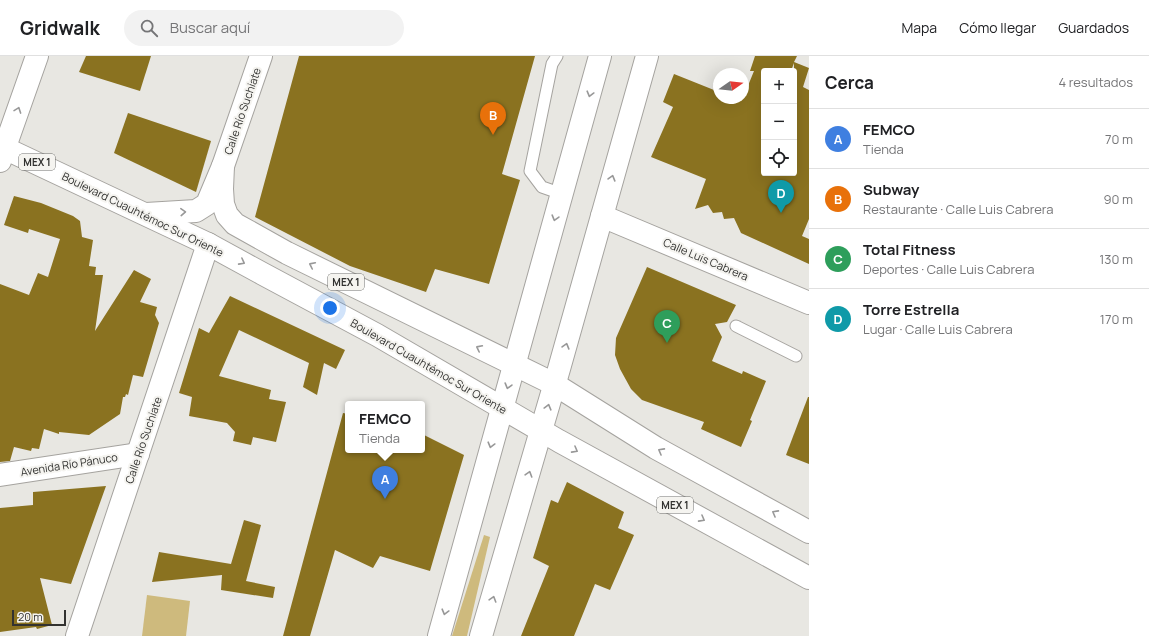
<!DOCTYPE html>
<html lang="es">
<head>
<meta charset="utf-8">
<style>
	body { margin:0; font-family:Manrope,sans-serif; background:#f2f2f2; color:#202124 }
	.controls { position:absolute; right:12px; top:12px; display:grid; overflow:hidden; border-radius:4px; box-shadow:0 4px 16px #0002 }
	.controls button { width:36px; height:36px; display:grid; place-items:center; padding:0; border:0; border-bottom:1px solid #e0e0e0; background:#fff; color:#202124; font:20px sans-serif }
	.compass { position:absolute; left:713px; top:12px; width:36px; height:36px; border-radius:50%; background:#fff; box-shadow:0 4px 16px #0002; rotate:76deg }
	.scale { position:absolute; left:12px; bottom:10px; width:54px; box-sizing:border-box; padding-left:4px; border:2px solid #323230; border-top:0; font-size:11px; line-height:14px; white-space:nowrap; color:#323230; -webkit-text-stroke:3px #f5f4f0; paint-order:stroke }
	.you { position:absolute; left:330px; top:252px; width:14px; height:14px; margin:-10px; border:3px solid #fff; border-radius:50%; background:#1a73e8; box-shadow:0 0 0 6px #1a73e833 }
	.badge { display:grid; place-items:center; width:26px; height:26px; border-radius:50%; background:#111827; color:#fff; font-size:13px; font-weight:700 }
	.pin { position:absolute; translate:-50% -33px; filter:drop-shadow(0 1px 2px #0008) }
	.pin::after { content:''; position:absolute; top:21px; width:14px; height:12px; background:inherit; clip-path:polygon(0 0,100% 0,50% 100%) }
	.popup { position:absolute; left:345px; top:345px; width:80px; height:52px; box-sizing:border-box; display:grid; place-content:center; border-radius:4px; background:#fff; filter:drop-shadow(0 1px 3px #0005); font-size:13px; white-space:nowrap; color:#757577 }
	.popup b { font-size:15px; color:#202124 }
	.popup::after { content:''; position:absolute; left:50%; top:100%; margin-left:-8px; border:8px solid transparent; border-top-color:#fff }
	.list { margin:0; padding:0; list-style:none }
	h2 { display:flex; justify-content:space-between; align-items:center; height:52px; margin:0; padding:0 16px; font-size:17px }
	h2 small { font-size:13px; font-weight:400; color:#757577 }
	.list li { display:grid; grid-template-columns:26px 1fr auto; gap:12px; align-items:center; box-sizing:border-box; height:60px; padding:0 16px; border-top:1px solid #e0e0e0 }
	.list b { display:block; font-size:15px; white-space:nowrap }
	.list p { margin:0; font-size:13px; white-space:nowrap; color:#757577 }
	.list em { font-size:13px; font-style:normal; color:#757577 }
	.icon { flex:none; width:22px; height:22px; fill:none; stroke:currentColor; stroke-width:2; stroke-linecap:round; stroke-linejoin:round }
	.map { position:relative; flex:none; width:809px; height:580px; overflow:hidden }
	header { display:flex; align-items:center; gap:24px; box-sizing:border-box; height:56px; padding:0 20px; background:#fff; border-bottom:1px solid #e0e0e0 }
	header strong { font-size:19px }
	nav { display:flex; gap:22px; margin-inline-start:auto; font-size:14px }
	.search { width:280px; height:36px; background:#f2f2f2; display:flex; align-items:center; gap:10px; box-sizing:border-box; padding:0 14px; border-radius:22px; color:#757577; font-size:15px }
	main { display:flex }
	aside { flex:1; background:#fff }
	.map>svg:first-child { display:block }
</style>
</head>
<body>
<header>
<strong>Gridwalk</strong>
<div class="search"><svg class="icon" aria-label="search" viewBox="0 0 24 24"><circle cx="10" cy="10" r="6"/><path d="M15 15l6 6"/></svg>Buscar aquí</div>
<nav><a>Mapa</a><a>Cómo llegar</a><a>Guardados</a></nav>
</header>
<main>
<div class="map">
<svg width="809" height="580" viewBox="0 0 809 580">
	<rect width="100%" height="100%" fill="#e8e7e2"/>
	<g fill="#ceba7d">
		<polygon points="484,479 490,481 467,580 452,580"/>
		<polygon points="147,539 190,545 186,580 142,580"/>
	</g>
	<g fill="#8a7220" fill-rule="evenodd">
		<polygon points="86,0 151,0 140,35 79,16"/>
		<polygon points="299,0 535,0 502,118 520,124 489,228 435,213 426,236 350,210 255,161"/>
		<path d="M 755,0 L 797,0 L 794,6 L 809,12 L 803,31 L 809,34 L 809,163 L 802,180 L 809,183 L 809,208 L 741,177 L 734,162 L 724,163 L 722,156 L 713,157 L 708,149 L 695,153 L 706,123 L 651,101 L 673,51 L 663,46 L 674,18 L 719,36 L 719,42 L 743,42 L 754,15 L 750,15 ZM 794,7 L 794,117 L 764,117 L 764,15 L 791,15 Z"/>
		<polygon points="128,57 211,85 196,136 114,97"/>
		<polygon points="14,140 41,147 73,160 80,165 82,181 93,184 89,210 96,211 95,219 103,219 95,275 134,214 151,223 140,246 157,251 155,259 159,267 143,321 133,319 128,339 126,338 125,341 123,341 120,358 89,379 59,376 59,378 44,373 39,393 32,392 31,395 14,391 10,405 0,406 0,228 29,239 38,217 48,221 60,183 29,173 28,177 4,169"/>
		<polygon points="647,211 736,249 727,266 715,268 722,281 712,305 742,318 743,315 766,325 750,364 752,365 741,391 701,373 704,366 642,344 631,333 620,313 615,299 616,282"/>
		<polygon points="230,240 345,294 336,313 324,307 317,339 303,331 309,307 239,274 219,320 271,334 269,343 286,346 276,386 253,381 251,389 233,385 235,376 227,367 189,360 192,341 179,337 199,272 209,277"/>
		<polygon points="808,341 809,341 809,408 786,399"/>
		<polygon points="343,357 348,358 348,394 422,394 422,378 464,399 430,515 380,500 373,512 335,494 310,580 283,580"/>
		<polygon points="567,426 624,456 618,472 634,479 610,534 595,528 574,580 521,580 549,510 533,502 551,444 558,447"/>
		<polygon points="106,430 71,528 40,522 52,569 37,573 36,571 0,576 0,452 33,449 33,436"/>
		<polygon points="244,464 261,469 246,525 275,531 273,542 221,534 222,519 152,526 159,496 231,508"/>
	</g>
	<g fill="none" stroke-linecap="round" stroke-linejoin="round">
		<defs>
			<g id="service">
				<polyline points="557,0 552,8 530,115 542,131 562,138"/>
				<polyline points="736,270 796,300"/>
			</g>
			<g id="minor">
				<polyline points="0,105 37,0"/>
				<polyline points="602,160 809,247"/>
				<polyline points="0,419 138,398"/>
			</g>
			<polyline id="tertiary" points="77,580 208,188"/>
			<g id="secondary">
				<polyline points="439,580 600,0"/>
				<polyline points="481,580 559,313 647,0"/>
			</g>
			<g id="primary">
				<polyline points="0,90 208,188 263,218 377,279 559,385 809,522"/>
				<polyline points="223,110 222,133 223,148 227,159 235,168 287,197 554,328 656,392 809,476"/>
				<polyline points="146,158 196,155 207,148 223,110 261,0"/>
			</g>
		</defs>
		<use href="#service" stroke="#a5a39f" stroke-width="13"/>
		<use href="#minor" stroke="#a5a39f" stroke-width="24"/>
		<use href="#tertiary" stroke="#a5a39f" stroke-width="24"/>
		<use href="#secondary" stroke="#a5a39f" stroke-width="24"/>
		<use href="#primary" stroke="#a5a39f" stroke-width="24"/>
		<use href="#service" stroke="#fff" stroke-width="11"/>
		<use href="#minor" stroke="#fff" stroke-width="22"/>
		<use href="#tertiary" stroke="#fff" stroke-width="22"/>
		<use href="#secondary" stroke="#fff" stroke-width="22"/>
		<use href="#primary" stroke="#fff" stroke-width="22"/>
	</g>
	<defs><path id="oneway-chevron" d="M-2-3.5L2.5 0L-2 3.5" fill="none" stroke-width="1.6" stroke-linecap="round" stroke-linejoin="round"/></defs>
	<g stroke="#989898">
		<use href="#oneway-chevron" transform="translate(590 38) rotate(105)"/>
		<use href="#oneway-chevron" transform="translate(18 54) rotate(-70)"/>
		<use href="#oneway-chevron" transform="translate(612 122) rotate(-74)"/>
		<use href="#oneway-chevron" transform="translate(183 156) rotate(-3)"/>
		<use href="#oneway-chevron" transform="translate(555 162) rotate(106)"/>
		<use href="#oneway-chevron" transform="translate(242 206) rotate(28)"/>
		<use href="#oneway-chevron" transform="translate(312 209) rotate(-154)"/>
		<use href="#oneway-chevron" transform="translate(566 290) rotate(-74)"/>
		<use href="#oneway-chevron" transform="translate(479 292) rotate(-153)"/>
		<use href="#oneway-chevron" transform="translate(508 330) rotate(106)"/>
		<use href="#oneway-chevron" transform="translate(548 351) rotate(-75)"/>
		<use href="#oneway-chevron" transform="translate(491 389) rotate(105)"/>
		<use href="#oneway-chevron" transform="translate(575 394) rotate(29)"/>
		<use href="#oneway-chevron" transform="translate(661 395) rotate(-151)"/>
		<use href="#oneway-chevron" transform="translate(529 418) rotate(-73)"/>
		<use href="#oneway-chevron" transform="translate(775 457) rotate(-151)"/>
		<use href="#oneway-chevron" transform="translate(702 463) rotate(29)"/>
		<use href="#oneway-chevron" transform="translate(493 543) rotate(-73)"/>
		<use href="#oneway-chevron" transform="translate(445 556) rotate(105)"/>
	</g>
	<g text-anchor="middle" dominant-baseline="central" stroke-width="4" stroke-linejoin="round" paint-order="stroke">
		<g fill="#f5f4f0" stroke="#6c6c6a" stroke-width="1">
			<rect x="19" y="98" width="36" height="16" rx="3"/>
			<rect x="328" y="218" width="36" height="16" rx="3"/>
			<rect x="657" y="441" width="36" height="16" rx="3"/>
		</g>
		<g font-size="10" font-weight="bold" fill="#323230">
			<text x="37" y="106">MEX 1</text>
			<text x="346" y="226">MEX 1</text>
			<text x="675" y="449">MEX 1</text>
		</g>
		<g font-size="11" fill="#323230" stroke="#f5f4f0">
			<text transform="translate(242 55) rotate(-71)">Calle Río Suchiate</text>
			<text transform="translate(143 158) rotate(26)">Boulevard Cuauhtémoc Sur Oriente</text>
			<text transform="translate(706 203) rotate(23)">Calle Luis Cabrera</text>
			<text transform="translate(429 310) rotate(30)">Boulevard Cuauhtémoc Sur Oriente</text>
			<text transform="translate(143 384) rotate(-71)">Calle Río Suchiate</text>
			<text transform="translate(69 408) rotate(-9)">Avenida Río Pánuco</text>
		</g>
	</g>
</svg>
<div class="controls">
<button>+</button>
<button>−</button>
<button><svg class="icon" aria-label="locate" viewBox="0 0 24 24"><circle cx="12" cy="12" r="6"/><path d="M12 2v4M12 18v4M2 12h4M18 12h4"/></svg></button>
</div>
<svg class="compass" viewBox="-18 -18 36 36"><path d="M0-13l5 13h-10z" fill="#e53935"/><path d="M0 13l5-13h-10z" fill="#757577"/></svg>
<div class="scale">20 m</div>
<div class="you"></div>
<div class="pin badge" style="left:385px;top:443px;background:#3f7fe0">A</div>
<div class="popup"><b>FEMCO</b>Tienda</div>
<div class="pin badge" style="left:493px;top:79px;background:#e8710a">B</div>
<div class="pin badge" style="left:667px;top:287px;background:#2e9e5b">C</div>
<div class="pin badge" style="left:781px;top:157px;background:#0f9aa8">D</div>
</div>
<aside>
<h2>Cerca<small>4 resultados</small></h2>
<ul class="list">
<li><span class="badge" style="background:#3f7fe0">A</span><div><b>FEMCO</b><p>Tienda</p></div><em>70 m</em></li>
<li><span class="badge" style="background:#e8710a">B</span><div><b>Subway</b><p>Restaurante · Calle Luis Cabrera</p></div><em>90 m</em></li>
<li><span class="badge" style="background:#2e9e5b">C</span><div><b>Total Fitness</b><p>Deportes · Calle Luis Cabrera</p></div><em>130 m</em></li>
<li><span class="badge" style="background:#0f9aa8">D</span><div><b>Torre Estrella</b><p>Lugar · Calle Luis Cabrera</p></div><em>170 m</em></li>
</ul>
</aside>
</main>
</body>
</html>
